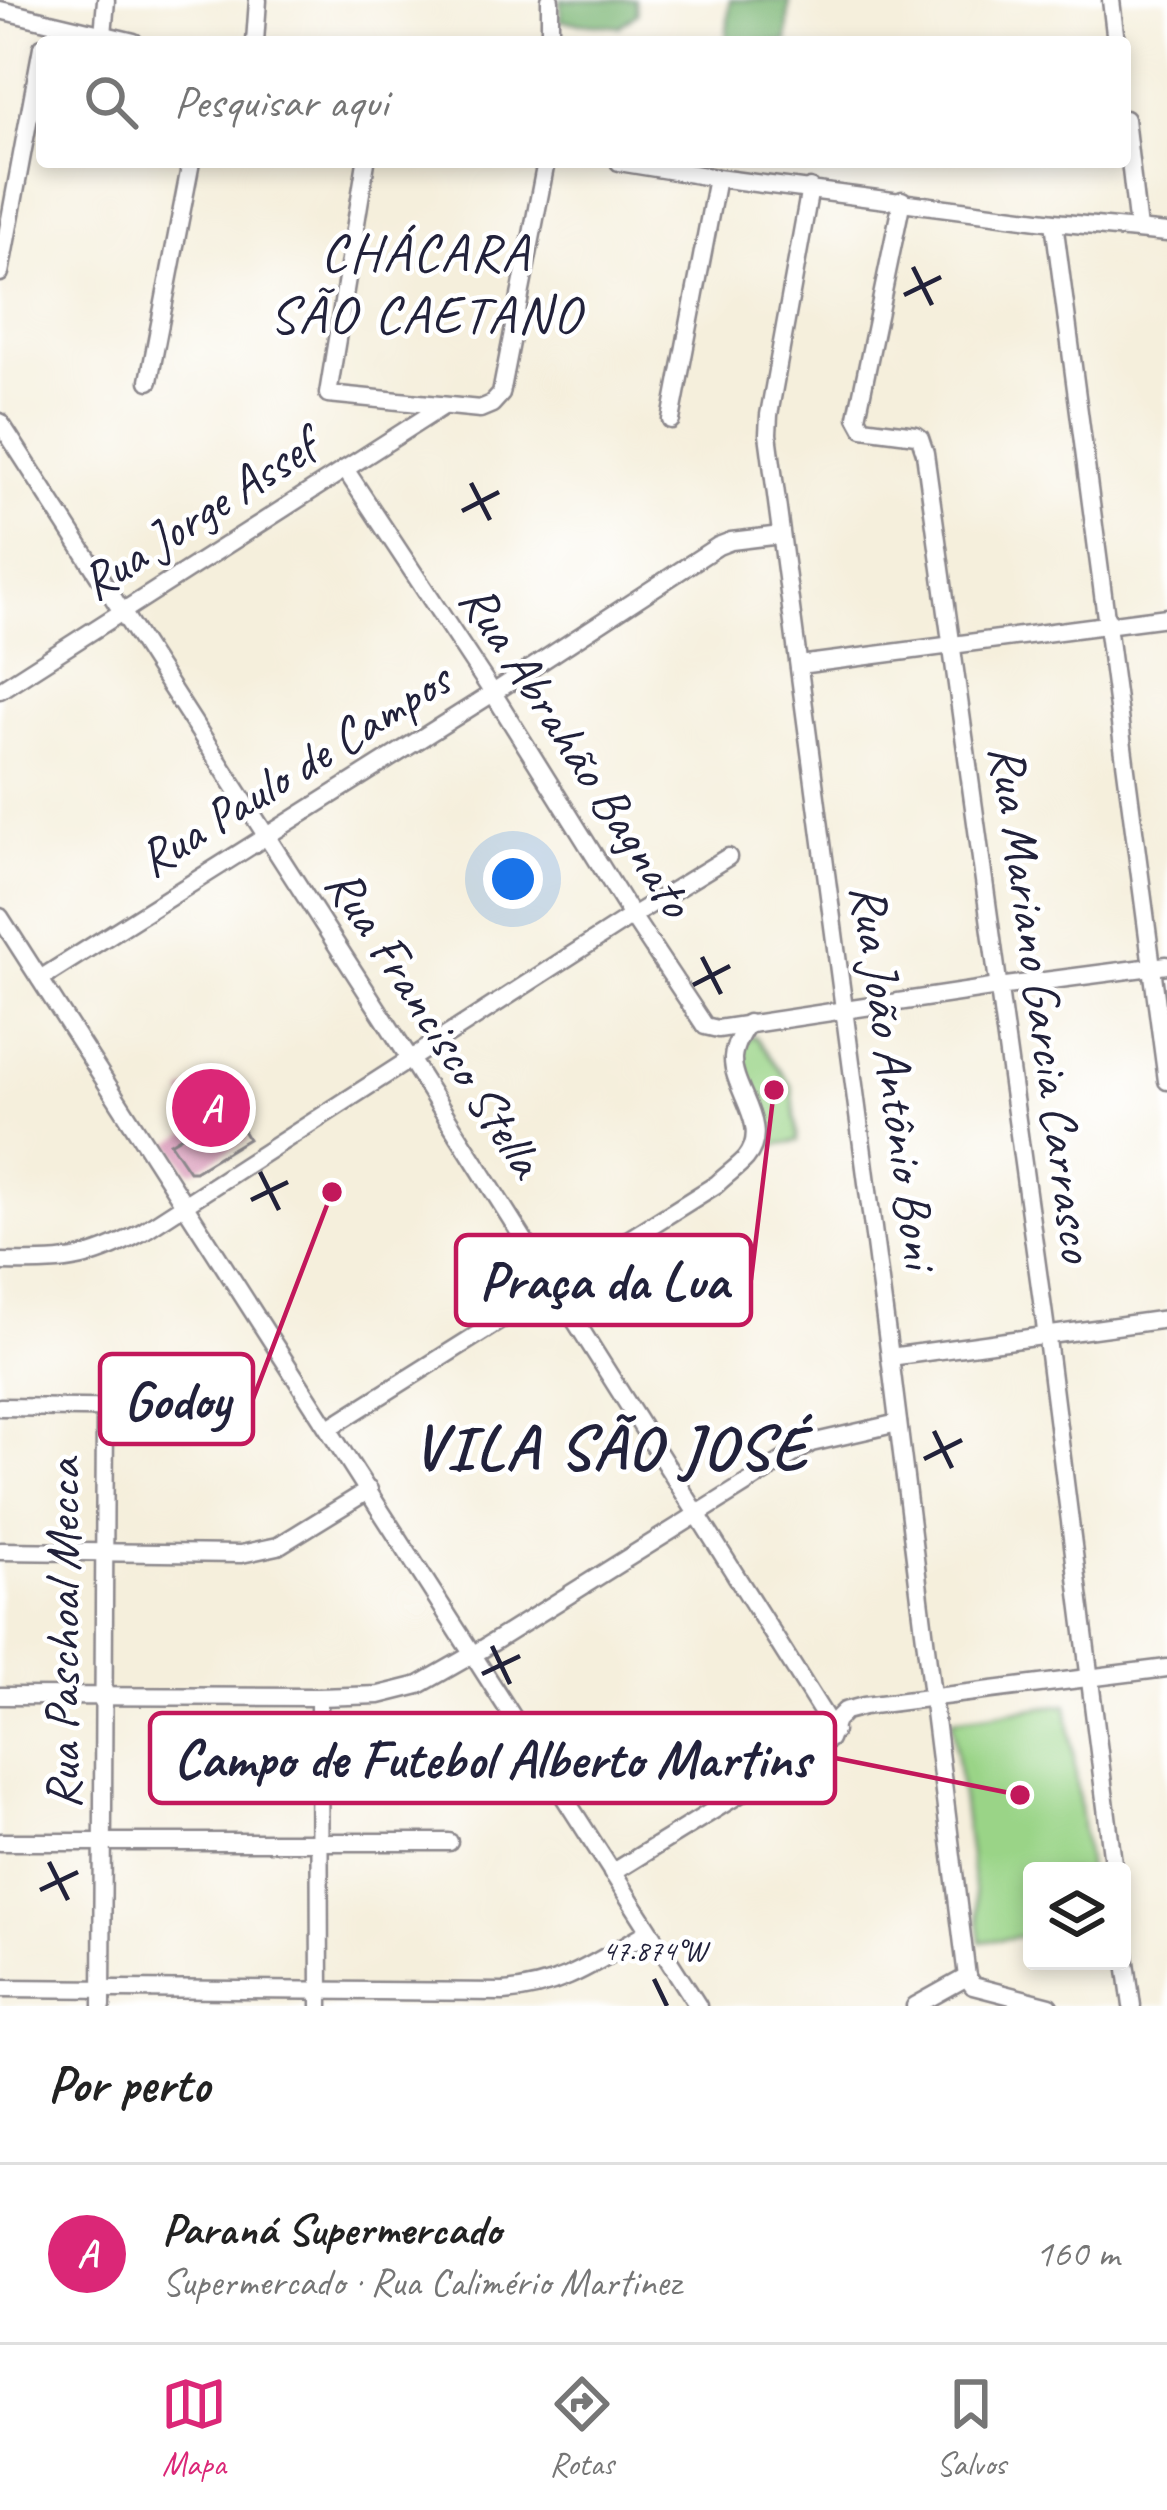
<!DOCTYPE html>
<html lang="pt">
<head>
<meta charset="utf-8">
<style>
	body { margin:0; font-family:Caveat,sans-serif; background:#f6f6f6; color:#222 }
	.controls { position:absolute; right:36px; bottom:36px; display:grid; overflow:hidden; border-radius:12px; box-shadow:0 6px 18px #0003 }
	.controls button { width:108px; height:108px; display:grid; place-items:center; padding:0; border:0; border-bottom:3px solid #e0e0e0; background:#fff; color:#222; font:60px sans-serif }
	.you { position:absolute; left:513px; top:879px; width:42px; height:42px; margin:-30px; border:9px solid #fff; border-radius:50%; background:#1a73e8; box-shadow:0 0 0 18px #1a73e833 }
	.badge { display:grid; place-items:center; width:78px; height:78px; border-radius:50%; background:#db2777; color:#fff; font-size:39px; font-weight:700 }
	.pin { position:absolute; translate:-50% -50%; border:6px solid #fff; box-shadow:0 3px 12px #0006 }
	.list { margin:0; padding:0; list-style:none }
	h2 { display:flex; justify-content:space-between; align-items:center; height:156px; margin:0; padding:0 48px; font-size:51px }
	h2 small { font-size:39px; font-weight:400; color:#767676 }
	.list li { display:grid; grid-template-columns:78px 1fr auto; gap:36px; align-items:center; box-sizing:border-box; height:180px; padding:0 48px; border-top:3px solid #e0e0e0 }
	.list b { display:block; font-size:45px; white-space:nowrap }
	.list p { margin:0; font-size:39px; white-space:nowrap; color:#767676 }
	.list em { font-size:39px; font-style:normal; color:#767676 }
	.icon { flex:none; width:66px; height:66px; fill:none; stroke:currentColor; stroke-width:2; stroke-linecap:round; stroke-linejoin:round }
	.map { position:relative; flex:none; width:1167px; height:2006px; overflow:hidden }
	.search { position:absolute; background:#fff; box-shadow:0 6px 18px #0003; left:36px; right:36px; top:36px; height:132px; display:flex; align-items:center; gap:30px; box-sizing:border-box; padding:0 42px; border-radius:12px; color:#767676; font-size:45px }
	.sheet { height:336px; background:#fff }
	nav { display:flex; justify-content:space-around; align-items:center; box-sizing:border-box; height:168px; border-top:3px solid #e0e0e0; background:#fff; font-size:33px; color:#767676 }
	nav a { display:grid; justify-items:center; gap:6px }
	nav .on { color:#db2777 }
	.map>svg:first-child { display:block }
</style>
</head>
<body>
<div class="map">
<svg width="1167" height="2006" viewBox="0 0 1167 2006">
	<rect width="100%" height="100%" fill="#fff"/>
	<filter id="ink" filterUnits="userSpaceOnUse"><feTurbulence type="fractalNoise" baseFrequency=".00833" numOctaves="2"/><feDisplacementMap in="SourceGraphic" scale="24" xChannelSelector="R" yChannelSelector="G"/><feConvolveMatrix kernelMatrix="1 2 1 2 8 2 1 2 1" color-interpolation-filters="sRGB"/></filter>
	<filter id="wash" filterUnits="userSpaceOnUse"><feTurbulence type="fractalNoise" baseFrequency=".004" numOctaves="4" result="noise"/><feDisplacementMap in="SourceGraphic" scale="48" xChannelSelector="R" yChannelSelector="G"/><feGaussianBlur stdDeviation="2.7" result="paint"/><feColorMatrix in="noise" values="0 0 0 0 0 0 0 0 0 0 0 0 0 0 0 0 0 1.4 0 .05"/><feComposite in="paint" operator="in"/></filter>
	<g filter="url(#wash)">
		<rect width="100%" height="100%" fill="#f5efdc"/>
		<g fill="#9ad487" stroke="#5e7b61" stroke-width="3">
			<polygon points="755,1036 792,1086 798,1141 768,1146 768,1119 762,1095 745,1083 739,1062 748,1038"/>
			<polygon points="1067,1704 1088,1871 1032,1871 1032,1935 981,1942 952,1719"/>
		</g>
		<g fill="#7bb674" stroke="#4e6c58" stroke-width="3">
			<polygon points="561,0 635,0 637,13 619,27 560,21"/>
			<polygon points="730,0 789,0 787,42 726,42"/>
		</g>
		<g id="blocks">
			<polygon fill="#d68eb1" points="211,1076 248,1139 195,1171 189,1171 170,1143 202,1124 182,1093"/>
		</g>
	</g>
	<g filter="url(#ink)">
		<use href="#blocks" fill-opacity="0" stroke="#8c888c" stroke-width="3"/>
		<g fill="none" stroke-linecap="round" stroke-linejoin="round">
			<defs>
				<g id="minor">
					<polyline points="1111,0 1116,42"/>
					<polyline points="0,10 134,42"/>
					<polyline points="103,35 106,0"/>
					<polyline points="255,42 258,0"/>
					<polyline points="550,42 550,0"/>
					<polyline points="1125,119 1138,229"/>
					<polyline points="366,162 328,394 480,409 492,404 501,394 546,162"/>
					<polyline points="619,162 717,178 1054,222 1167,233"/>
					<polyline points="810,188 769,415 768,434 890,1357 967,1977"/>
					<polyline points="902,200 857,417 863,428 916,435 920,438 925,453 1045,1323 1114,1871"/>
					<polyline points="1054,222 1167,1081"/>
					<polyline points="0,273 42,47"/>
					<polyline points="149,381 191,162"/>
					<polyline points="671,420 717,178"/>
					<polyline points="0,422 410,1059 834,1731"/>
					<polyline points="345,469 493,693 632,916 705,1026 718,1029 998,987 1167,965"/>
					<polyline points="799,665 1167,617"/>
					<polyline points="0,690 442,407"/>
					<polyline points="0,917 698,2006"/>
					<polyline points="40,979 493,693 718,546 731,541 781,535"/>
					<path d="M 0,1262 C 62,1263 86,1263 142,1232 L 632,916 L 728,857"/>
					<polyline points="890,1357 1167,1319"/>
					<polyline points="0,1407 162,1409"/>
					<path d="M 329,1428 L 717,1184 C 726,1175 738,1167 746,1158 C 772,1126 732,1090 733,1058 C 734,1045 741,1034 748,1023"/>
					<polyline points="0,1551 241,1554 278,1546 369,1490"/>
					<polyline points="0,1696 319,1697 379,1695 419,1685 484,1648 811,1443 898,1423"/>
					<polyline points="319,1697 320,2006"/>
					<polyline points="0,1842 449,1842"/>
					<polyline points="612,1873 829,1739 836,1720 845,1711 864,1706 1167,1668"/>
					<polyline points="1122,1933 1132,2006"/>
					<polyline points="967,1977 973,1986 1050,2006"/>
					<path d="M 0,1988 L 504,1992 C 564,1987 597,1961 648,1932"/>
					<polyline points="102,2006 105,1407"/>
					<polyline points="915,2006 967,1977"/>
				</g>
			</defs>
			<use href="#minor" stroke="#8c888c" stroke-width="21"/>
			<use href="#minor" stroke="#fff" stroke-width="16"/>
		</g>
	</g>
	<path fill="none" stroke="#22223b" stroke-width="4.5" d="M 913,267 L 932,305M 904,295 L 941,277M 471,483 L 490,520M 462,511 L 499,492M 702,957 L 721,994M 693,985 L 730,966M 260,1172 L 279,1210M 251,1200 L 288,1182M 934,1431 L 952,1468M 924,1459 L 962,1440M 492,1646 L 510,1684M 482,1674 L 520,1656M 49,1862 L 68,1900M 40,1890 L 78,1872M 654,1979 L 667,2006"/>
	<g text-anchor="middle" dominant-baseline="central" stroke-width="9" stroke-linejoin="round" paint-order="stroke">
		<g font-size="51" fill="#22223b" stroke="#fff">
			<text transform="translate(198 514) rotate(-33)">Rua Jorge Assef</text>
			<text transform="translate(577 750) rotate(57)">Rua Abrahão Bagnato</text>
			<text transform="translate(294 769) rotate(-32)">Rua Paulo de Campos</text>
			<text transform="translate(1043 1003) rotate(82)">Rua Mariano Garcia Carrasco</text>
			<text transform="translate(435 1022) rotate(57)">Rua Francisco Stella</text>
			<text transform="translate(895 1076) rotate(82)">Rua João Antônio Boni</text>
			<text transform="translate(62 1634) rotate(-90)">Rua Paschoal Mecca</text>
		</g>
		<g font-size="54" letter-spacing="3" fill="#22223b" stroke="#fff">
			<text x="426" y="252">CHÁCARA<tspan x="426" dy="62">SÃO CAETANO</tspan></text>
		</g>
		<g font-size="63" font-weight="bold" letter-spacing="3" fill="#22223b" stroke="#fff">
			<text x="611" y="1447">VILA SÃO JOSÉ</text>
		</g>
	</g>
	<g font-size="30" text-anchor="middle" fill="#22223b" stroke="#fff" stroke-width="9" stroke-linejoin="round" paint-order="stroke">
		<text x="654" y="1960">47.874°W</text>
	</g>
	<path fill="none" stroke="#c2185b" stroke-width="4.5" d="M774 1090L751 1280M332 1192L253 1399M1020 1795L835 1758"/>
	<g fill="#c2185b" stroke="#fff" stroke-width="4.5">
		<circle cx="774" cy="1090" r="12"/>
		<circle cx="332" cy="1192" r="12"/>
		<circle cx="1020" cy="1795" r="12"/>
	</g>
	<g fill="#fff" stroke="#c2185b" stroke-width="4.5">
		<rect x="456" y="1235" width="295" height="90" rx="12"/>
		<rect x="100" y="1354" width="153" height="90" rx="12"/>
		<rect x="150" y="1713" width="685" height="90" rx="12"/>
	</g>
	<g font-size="54" text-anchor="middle" font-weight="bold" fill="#22223b">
		<text x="604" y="1299">Praça da Lua</text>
		<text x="177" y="1418">Godoy</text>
		<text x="492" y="1777">Campo de Futebol Alberto Martins</text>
	</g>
</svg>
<div class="controls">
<button><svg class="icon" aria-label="layers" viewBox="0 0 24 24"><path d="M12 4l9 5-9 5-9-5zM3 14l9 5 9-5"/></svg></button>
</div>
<div class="you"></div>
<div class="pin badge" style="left:211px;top:1108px">A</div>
<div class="search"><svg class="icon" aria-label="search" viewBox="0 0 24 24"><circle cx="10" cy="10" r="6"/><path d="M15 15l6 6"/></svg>Pesquisar aqui</div>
</div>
<section class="sheet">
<h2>Por perto<small></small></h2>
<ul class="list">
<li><span class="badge">A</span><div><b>Paraná Supermercado</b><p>Supermercado · Rua Calimério Martinez</p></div><em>160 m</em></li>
</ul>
</section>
<nav>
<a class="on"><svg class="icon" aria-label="map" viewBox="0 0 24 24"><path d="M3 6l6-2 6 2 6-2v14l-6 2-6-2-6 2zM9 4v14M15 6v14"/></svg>Mapa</a>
<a><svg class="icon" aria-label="directions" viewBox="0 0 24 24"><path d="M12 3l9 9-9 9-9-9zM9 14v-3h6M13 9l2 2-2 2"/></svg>Rotas</a>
<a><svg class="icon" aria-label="saved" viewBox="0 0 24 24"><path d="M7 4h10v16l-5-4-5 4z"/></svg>Salvos</a>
</nav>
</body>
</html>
